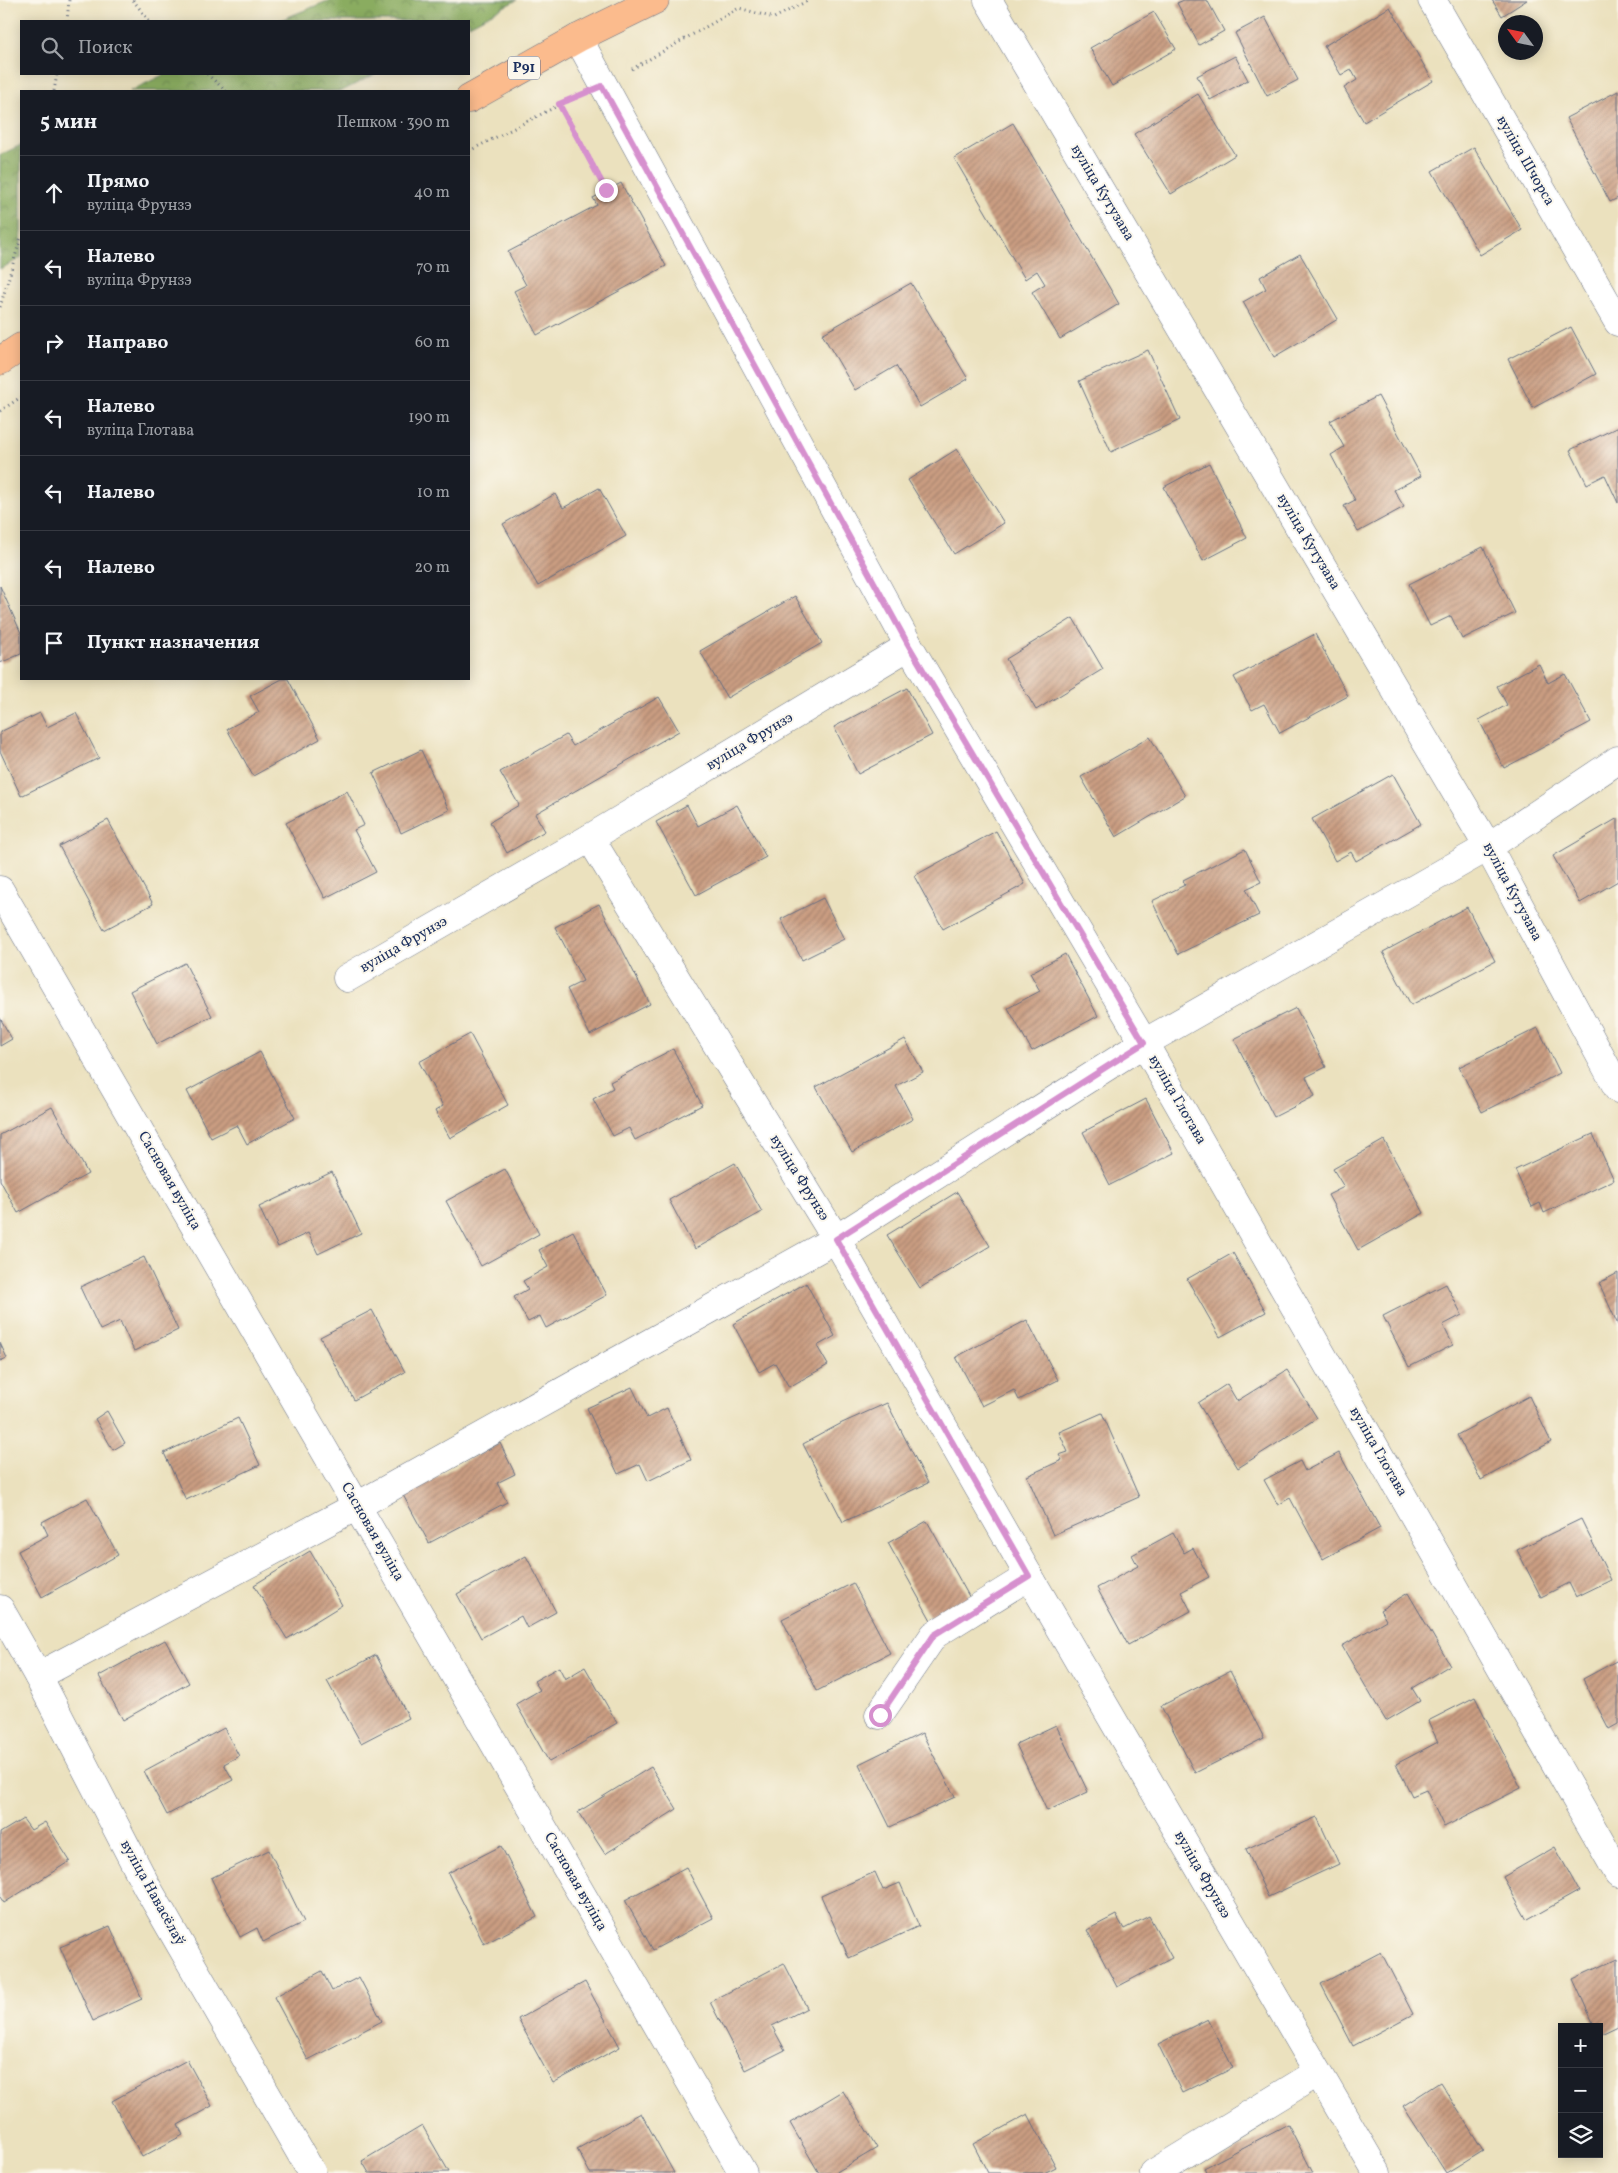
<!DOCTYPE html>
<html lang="ru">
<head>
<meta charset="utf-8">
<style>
	body { margin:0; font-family:Vollkorn,serif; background:#20242c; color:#f1f3f6 }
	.controls { position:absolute; right:15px; bottom:15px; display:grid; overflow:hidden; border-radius:0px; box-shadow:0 2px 12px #0003 }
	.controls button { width:45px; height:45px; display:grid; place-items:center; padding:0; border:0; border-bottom:1px solid #363941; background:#171b24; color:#f1f3f6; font:25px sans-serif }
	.compass { position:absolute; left:1498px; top:15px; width:45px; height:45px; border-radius:50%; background:#171b24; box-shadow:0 2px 12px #0003; rotate:303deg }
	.stop { position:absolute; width:15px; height:15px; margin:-11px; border:4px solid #d690ce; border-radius:50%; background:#fff }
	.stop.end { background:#d690ce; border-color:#fff; box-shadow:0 1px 5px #0008 }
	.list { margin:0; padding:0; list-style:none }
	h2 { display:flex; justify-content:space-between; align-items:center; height:65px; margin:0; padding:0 20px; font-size:21px }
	h2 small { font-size:16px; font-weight:400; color:#9ea1a6 }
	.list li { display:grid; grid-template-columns:32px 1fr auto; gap:15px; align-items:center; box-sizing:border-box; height:75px; padding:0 20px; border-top:1px solid #363941 }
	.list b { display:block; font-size:19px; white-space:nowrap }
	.list p { margin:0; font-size:16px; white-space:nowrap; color:#9ea1a6 }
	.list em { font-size:16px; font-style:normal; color:#9ea1a6 }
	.icon { flex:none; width:28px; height:28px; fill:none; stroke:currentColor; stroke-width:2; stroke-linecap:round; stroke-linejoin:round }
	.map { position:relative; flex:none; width:1618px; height:2173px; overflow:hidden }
	.search { position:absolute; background:#171b24; box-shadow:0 2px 12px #0003; left:20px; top:20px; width:450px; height:55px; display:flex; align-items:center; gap:12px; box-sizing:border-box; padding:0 18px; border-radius:0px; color:#9ea1a6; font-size:19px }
	.panel { position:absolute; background:#171b24; box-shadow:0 2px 12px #0003; left:20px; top:90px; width:450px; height:590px; border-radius:0px }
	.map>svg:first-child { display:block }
</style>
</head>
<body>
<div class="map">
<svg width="1618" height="2173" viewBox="0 0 1618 2173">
	<defs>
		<pattern id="forest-crowns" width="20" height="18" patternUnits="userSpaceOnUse" patternTransform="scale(1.25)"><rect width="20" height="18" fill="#8aac61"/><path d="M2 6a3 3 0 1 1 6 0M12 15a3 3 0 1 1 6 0" fill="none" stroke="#708c53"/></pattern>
		<pattern id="building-hatch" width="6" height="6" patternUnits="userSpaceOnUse" patternTransform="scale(1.25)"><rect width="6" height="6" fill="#ca9d81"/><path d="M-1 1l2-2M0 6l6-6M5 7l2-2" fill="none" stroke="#a3806d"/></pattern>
	</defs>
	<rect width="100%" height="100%" fill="#fbf7ec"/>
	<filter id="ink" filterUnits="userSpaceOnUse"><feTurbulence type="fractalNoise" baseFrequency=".02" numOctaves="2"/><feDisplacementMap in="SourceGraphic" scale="10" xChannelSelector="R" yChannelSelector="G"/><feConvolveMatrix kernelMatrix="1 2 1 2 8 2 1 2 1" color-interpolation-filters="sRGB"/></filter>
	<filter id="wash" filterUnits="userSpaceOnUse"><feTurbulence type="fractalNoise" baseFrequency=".0096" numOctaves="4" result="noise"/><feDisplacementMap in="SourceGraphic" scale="20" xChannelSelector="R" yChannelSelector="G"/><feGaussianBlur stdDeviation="1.12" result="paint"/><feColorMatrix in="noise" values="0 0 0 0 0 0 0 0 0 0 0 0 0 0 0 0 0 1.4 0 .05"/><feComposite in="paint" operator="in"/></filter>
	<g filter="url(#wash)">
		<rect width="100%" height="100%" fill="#ebe1be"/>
		<g fill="url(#forest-crowns)" stroke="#526e60">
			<polygon points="330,0 517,0 469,25 469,21 278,21"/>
			<polygon points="165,74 375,74 342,91 130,91"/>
			<polygon points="21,145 21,258 0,269 0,155"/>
		</g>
		<g id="blocks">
			<g fill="url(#building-hatch)">
				<polygon points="1184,0 1207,0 1224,31 1199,45 1177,3"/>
				<polygon points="1492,0 1527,0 1502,16"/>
				<polygon points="1390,7 1433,81 1364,122 1344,88 1357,80 1351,69 1341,75 1324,46"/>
				<polygon points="1154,12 1176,49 1112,86 1090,48"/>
				<polygon points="1265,17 1298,80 1267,96 1235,33"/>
				<polygon points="1235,56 1248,80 1210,100 1197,76"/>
				<polygon points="1618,91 1618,198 1610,202 1566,118"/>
				<polygon points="1198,94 1235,155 1171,194 1134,134"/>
				<polygon points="1013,123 1119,304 1060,339 1032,292 1045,284 1037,271 1025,279 954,158"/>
				<polygon points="1474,147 1522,230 1480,255 1432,171"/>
				<polygon points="621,183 666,266 537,335 514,291 526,285 508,252 597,205 593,198"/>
				<polygon points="1300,254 1338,319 1274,357 1243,302 1266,289 1260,277"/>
				<polygon points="911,283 968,379 920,407 896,366 855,390 822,334"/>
				<polygon points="1571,327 1596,374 1533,408 1508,359"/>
				<polygon points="1148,350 1180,420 1111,452 1079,381"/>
				<polygon points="1378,396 1421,476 1394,490 1404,507 1358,532 1344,506 1355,500 1331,455 1344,447 1330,421"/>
				<polygon points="1618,427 1618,503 1605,475 1587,484 1570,450"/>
				<polygon points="957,449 1004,523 954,554 908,480"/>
				<polygon points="1209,463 1247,538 1203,561 1164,487"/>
				<polygon points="599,488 626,536 538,586 503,524 555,494 563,508"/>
				<polygon points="1483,547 1515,613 1462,639 1451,616 1430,626 1409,584"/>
				<polygon points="0,586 21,633 21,654 0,663"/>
				<polygon points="795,596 822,643 727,698 700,651"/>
				<polygon points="1073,618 1103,669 1036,710 1006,659"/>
				<polygon points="1315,634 1348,696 1280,733 1264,704 1252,710 1234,677"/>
				<polygon points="1539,664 1548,683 1565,674 1591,722 1504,768 1479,720 1507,705 1497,686"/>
				<polygon points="282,679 288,679 320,739 253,776 227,729 259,712 250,696"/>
				<polygon points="907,688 932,735 858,774 834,727"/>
				<polygon points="659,697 679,731 535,814 545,831 507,853 490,822 519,805 500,772 566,735 573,746"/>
				<polygon points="40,713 47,727 76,713 99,758 21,796 0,751 0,732"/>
				<polygon points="1150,737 1185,796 1116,837 1081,777"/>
				<polygon points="421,750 449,810 401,833 373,773"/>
				<polygon points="1393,774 1421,824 1356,861 1351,852 1335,861 1312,819"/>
				<polygon points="347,791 364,825 354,830 376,872 325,898 286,823"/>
				<polygon points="687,805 698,826 737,805 766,857 696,895 656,822"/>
				<polygon points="1618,818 1618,881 1580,903 1553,856"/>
				<polygon points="108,820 153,904 104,930 59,846"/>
				<polygon points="996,831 1025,884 943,929 914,876"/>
				<polygon points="1245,849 1261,882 1246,889 1259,915 1178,954 1152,901 1185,885 1183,880"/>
				<polygon points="823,898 844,939 802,960 781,919"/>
				<polygon points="599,904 650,1004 590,1035 567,989 583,981 555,927"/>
				<polygon points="1467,907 1495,961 1411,1005 1383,952"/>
				<polygon points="1065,954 1098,1016 1032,1051 1008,1008 1040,991 1030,973"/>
				<polygon points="185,963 212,1016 157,1044 130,991"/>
				<polygon points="1296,1008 1326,1067 1306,1077 1315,1096 1274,1117 1234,1039"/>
				<polygon points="0,1018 12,1039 0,1046"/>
				<polygon points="1538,1028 1560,1073 1482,1112 1459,1067"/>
				<polygon points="470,1034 508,1105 450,1138 435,1111 443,1106 419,1062"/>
				<polygon points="905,1039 923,1072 896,1086 913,1119 852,1152 816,1087"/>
				<polygon points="673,1049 702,1105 635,1140 629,1128 613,1136 593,1099 613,1088 610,1082"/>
				<polygon points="260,1052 295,1118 247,1144 237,1125 211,1138 187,1091"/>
				<polygon points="1146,1099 1174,1153 1110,1185 1083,1132"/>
				<polygon points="52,1107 88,1174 18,1213 0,1180 0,1135"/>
				<polygon points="1593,1134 1614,1180 1544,1213 1540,1203 1532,1207 1515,1170"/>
				<polygon points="1384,1140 1424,1213 1358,1250 1328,1195 1344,1187 1333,1169"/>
				<polygon points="735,1163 762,1212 695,1249 669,1200"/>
				<polygon points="505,1169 539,1234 481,1266 446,1201"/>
				<polygon points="332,1172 361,1233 318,1254 308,1233 278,1247 259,1207"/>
				<polygon points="957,1192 990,1246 920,1288 887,1235"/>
				<polygon points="573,1231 607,1295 546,1328 540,1316 528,1322 514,1297 528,1289 523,1281 548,1267 539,1250"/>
				<polygon points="1233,1253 1266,1312 1220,1337 1187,1279"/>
				<polygon points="144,1257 178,1330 134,1351 120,1321 100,1330 80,1287"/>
				<polygon points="1618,1273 1618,1325 1599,1283"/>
				<polygon points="806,1283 835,1336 817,1346 828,1365 789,1387 775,1363 759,1372 733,1324"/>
				<polygon points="1446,1284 1462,1315 1443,1325 1453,1345 1409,1367 1383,1316"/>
				<polygon points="372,1310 405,1372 354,1400 320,1337"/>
				<polygon points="1027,1320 1058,1380 1019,1400 1014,1390 982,1406 956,1357"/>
				<polygon points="0,1343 7,1358 0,1361"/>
				<polygon points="1287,1370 1317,1418 1238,1468 1198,1403 1227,1384 1237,1401"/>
				<polygon points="632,1387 647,1418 667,1408 691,1460 648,1481 640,1464 618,1474 587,1408"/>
				<polygon points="1529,1396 1551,1442 1481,1480 1457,1435"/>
				<polygon points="887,1403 928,1483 843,1522 803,1444 842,1423"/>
				<polygon points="107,1411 125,1443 113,1450 95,1419"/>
				<polygon points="1102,1413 1139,1497 1053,1535 1027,1476 1062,1460 1059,1455 1068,1452 1059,1432"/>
				<polygon points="238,1418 260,1465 186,1500 164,1453"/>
				<polygon points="500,1443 515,1474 497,1483 507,1502 429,1543 403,1495"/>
				<polygon points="1339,1453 1380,1528 1323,1559 1290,1498 1278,1505 1264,1480 1300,1461 1305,1471"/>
				<polygon points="87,1498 118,1555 42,1597 18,1551 48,1535 42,1522"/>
				<polygon points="1581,1519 1611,1580 1576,1597 1569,1583 1541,1597 1517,1550"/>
				<polygon points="927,1521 971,1600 932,1622 888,1543"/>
				<polygon points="1173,1533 1184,1553 1193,1548 1209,1577 1181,1592 1191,1611 1128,1645 1097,1588 1138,1566 1132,1555"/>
				<polygon points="310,1551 342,1605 287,1639 254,1585"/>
				<polygon points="526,1556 556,1612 527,1628 521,1616 481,1638 457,1594"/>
				<polygon points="853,1583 890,1653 817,1691 782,1619"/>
				<polygon points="1408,1593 1450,1665 1412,1688 1420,1701 1386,1721 1342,1646 1386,1620 1380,1610"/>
				<polygon points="165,1640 189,1683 123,1720 99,1676"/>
				<polygon points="376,1655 409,1718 361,1743 327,1681"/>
				<polygon points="1618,1660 1618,1724 1609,1729 1583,1679"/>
				<polygon points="559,1667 565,1679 585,1667 617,1723 549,1762 516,1704 540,1690 534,1681"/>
				<polygon points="1230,1671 1264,1738 1195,1773 1161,1706"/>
				<polygon points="1475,1697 1521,1788 1444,1827 1426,1790 1412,1796 1396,1764 1438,1742 1428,1721"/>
				<polygon points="1056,1725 1088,1792 1047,1811 1016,1744"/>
				<polygon points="224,1728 239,1756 224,1764 233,1780 167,1815 144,1771"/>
				<polygon points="922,1733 955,1797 890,1827 859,1764"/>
				<polygon points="651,1767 677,1809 605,1854 578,1812"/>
				<polygon points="1317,1817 1339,1864 1268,1897 1246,1849"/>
				<polygon points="23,1819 31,1830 45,1822 70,1861 4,1903 0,1897 0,1833"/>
				<polygon points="501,1846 537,1917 484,1944 448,1873"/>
				<polygon points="1555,1847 1579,1891 1527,1920 1503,1877"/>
				<polygon points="269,1850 304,1922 263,1942 257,1928 240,1937 211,1878"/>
				<polygon points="686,1867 713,1918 653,1950 625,1900"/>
				<polygon points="875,1872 883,1890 900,1883 919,1926 849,1958 821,1896"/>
				<polygon points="1116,1915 1124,1929 1149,1916 1172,1958 1117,1987 1087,1930"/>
				<polygon points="110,1926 142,1999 93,2021 60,1947"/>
				<polygon points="1381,1952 1413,2014 1353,2046 1321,1984"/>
				<polygon points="1618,1958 1618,2026 1599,2035 1599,2027 1595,2027 1573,1979"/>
				<polygon points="784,1963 807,2008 772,2026 785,2050 745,2070 710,2002"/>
				<polygon points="322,1971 332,1991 359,1977 382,2021 308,2060 274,1997"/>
				<polygon points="585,1982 620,2047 553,2083 518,2019"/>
				<polygon points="1208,2019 1233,2068 1182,2093 1158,2044"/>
				<polygon points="187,2060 212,2106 178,2125 183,2135 142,2157 112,2101"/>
				<polygon points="1440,2082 1483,2150 1446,2173 1403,2106"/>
				<polygon points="843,2091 877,2148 835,2173 819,2173 790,2123"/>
				<polygon points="641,2113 674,2173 590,2173 577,2149"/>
				<polygon points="1028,2114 1056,2167 1044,2173 988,2173 973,2144"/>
				<polygon points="1288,2124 1313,2173 1206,2173 1204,2168"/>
				<polygon points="422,2125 449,2172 369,2173 362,2161"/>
			</g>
		</g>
	</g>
	<g filter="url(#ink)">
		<use href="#blocks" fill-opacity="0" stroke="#646d80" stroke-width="1"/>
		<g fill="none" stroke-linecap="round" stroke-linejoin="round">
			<defs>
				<g id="minor">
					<polyline points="988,0 1488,847 1618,1089"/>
					<polyline points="1432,0 1618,322"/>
					<polyline points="578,38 909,646 1144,1043 1618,1873"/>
					<polyline points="590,838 836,1239 1029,1576 1377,2173"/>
					<polyline points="0,890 743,2173"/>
					<polyline points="347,978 590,838 909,646"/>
					<polyline points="0,1609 38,1676 147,1887 312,2173"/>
					<polyline points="38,1676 357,1506 836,1239 1144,1043 1488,847 1618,760"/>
					<polyline points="879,1715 934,1635 1029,1576"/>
					<polyline points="1154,2173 1317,2073"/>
				</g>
				<g id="major">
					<polyline points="469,99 578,38 655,0"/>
					<polyline points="0,361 21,347"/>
				</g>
			</defs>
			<use href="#minor" stroke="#646d80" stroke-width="29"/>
			<use href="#major" stroke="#646d80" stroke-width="29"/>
			<g stroke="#646d80" stroke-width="3" stroke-dasharray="1 4" stroke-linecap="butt">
				<polyline points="133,0 149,21"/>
				<polyline points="67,21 69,0"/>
				<polyline points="632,69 739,8 774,18 809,0"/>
				<polyline points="207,74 226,91"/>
				<polyline points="54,91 57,74"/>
				<polyline points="559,104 607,190"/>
				<polyline points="469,151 573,98"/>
				<polyline points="0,307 21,237"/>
				<polyline points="0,411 21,397"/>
			</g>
			<use href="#minor" stroke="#fff" stroke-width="28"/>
			<use href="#major" stroke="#fbbb8d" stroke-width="28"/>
		</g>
	</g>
	<g fill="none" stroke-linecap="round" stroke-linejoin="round" filter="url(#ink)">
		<polyline stroke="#d690ce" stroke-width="6" points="606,190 559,104 602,86 909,646 1144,1043 836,1239 1029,1576 934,1635 880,1715"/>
	</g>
	<g text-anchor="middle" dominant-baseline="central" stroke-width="4" stroke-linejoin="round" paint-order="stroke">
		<rect fill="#fbf7ec" stroke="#5e6b89" stroke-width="1" x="508" y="56.5" width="32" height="23" rx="4"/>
		<g font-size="14" font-weight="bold" fill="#1b2f5e">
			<text x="524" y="68">Р91</text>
		</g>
		<g font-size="15" fill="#1b2f5e" stroke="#fbf7ec">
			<text transform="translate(1525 161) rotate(60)">вуліца Шчорса</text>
			<text transform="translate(1102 193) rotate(59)">вуліца Кутузава</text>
			<text transform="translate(1308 542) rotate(59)">вуліца Кутузава</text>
			<text transform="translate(750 742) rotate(-31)">вуліца Фрунзэ</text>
			<text transform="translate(1512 892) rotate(62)">вуліца Кутузава</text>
			<text transform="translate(404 945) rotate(-30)">вуліца Фрунзэ</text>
			<text transform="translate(1177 1100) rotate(60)">вуліца Глотава</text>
			<text transform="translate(799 1178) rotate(58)">вуліца Фрунзэ</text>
			<text transform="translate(169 1181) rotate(60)">Сасновая вуліца</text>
			<text transform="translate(1378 1452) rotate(60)">вуліца Глотава</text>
			<text transform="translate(372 1532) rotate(60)">Сасновая вуліца</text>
			<text transform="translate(1202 1875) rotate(60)">вуліца Фрунзэ</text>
			<text transform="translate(575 1882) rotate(60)">Сасновая вуліца</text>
			<text transform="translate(152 1893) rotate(61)">вуліца Навасёлаў</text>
		</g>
	</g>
</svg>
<div class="controls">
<button>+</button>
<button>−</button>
<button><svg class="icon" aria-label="layers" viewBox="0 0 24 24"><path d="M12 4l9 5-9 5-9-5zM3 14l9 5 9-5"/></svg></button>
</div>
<svg class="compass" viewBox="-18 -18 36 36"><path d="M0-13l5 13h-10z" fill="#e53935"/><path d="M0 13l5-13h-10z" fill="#9ea1a6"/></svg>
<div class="stop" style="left:880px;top:1715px"></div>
<div class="stop end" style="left:606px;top:190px"></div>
<div class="search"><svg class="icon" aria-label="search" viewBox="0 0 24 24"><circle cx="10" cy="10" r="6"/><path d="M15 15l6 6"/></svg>Поиск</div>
<section class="panel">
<h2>5 мин<small>Пешком · 390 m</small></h2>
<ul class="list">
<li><svg class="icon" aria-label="ahead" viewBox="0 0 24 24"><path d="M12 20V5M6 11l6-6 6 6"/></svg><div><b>Прямо</b><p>вуліца Фрунзэ</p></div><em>40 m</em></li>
<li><svg class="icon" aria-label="left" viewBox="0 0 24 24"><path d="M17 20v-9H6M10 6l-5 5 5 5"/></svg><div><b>Налево</b><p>вуліца Фрунзэ</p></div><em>70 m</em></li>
<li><svg class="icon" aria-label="right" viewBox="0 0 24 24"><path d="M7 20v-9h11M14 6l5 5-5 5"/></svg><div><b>Направо</b></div><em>60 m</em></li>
<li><svg class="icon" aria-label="left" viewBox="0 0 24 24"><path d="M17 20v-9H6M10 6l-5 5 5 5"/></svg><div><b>Налево</b><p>вуліца Глотава</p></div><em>190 m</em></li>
<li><svg class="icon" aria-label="left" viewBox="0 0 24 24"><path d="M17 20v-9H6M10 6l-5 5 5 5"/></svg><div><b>Налево</b></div><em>10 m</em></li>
<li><svg class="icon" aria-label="left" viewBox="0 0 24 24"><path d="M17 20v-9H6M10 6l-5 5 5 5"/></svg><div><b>Налево</b></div><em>20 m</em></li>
<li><svg class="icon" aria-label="arrive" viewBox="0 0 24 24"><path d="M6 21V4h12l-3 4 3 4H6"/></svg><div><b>Пункт назначения</b></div></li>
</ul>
</section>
</div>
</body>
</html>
